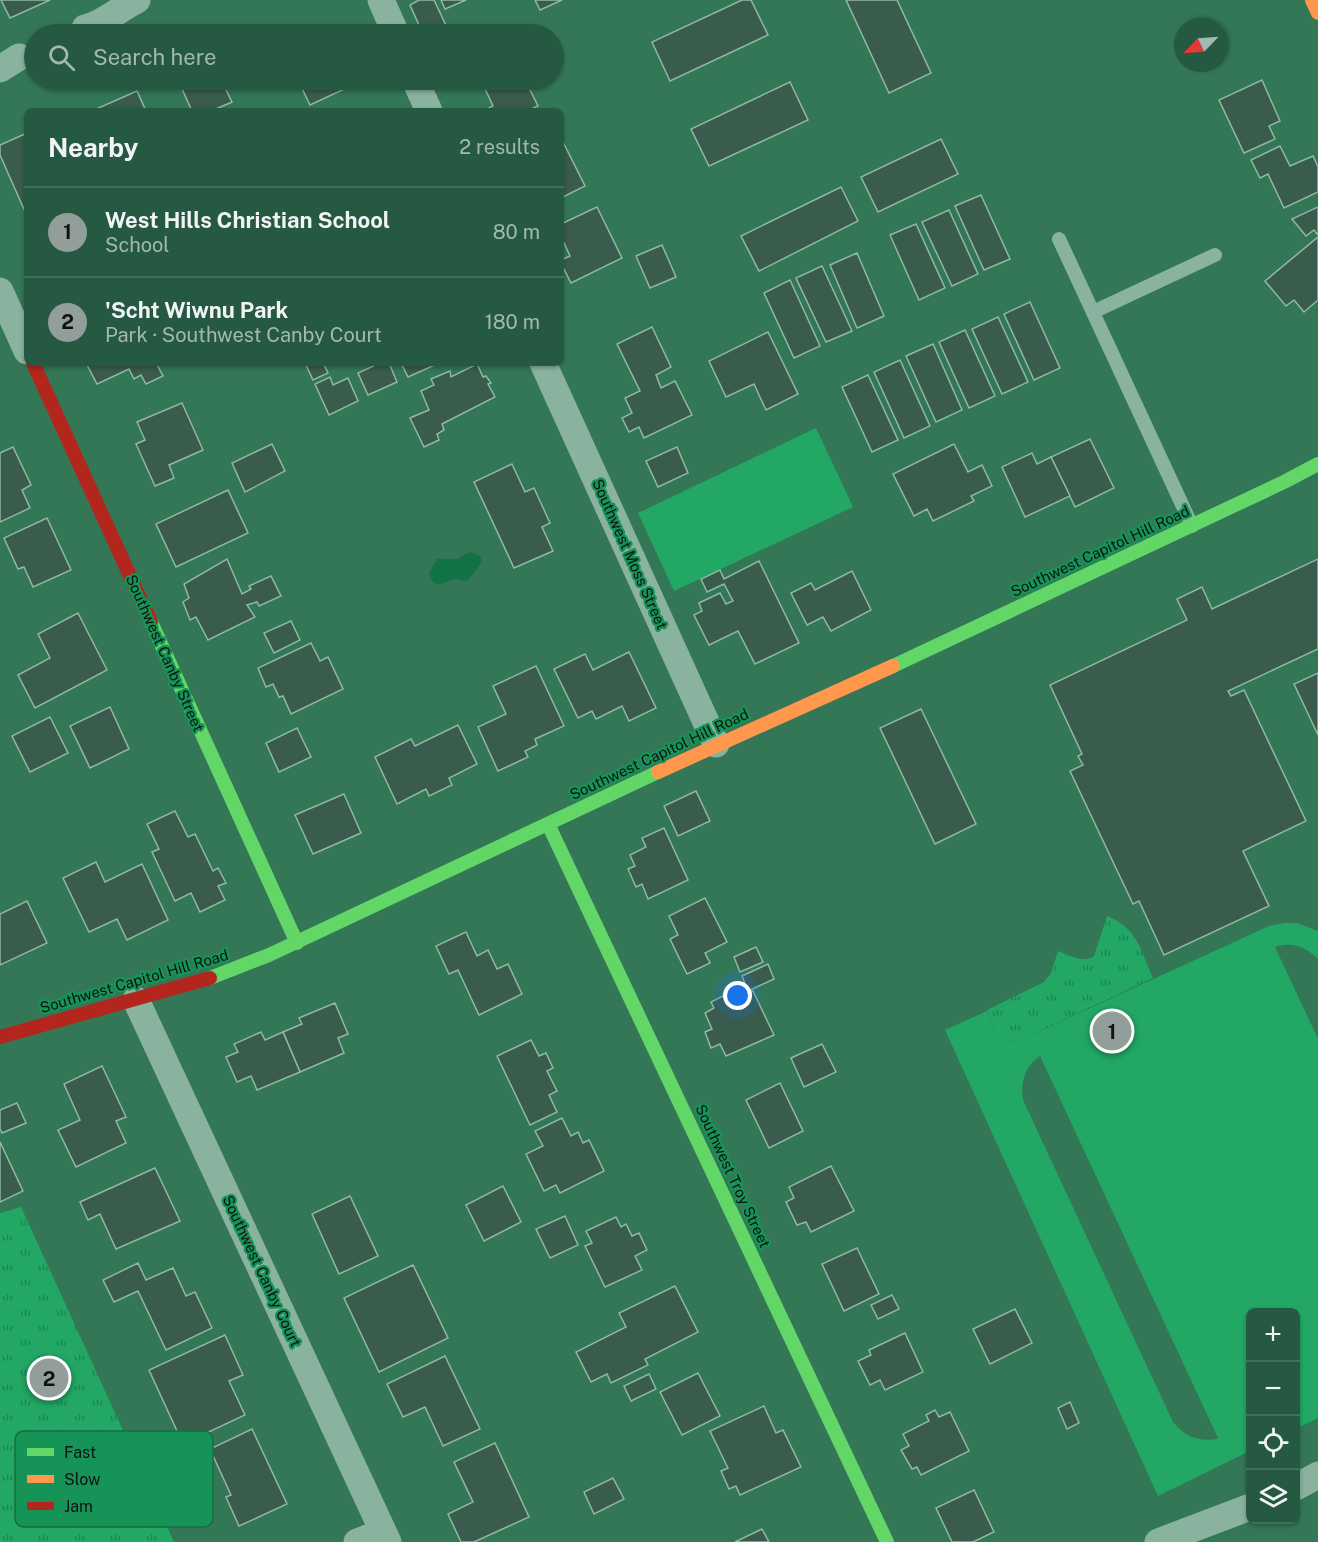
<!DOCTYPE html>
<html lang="en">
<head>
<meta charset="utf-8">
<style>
	body { margin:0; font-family:"Public Sans",sans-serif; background:#2e5f48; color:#f1f3f6 }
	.controls { position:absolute; right:18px; bottom:18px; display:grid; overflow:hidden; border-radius:9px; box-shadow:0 2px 4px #0004 }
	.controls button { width:54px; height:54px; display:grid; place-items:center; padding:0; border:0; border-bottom:2px solid #426f5a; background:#265941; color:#f1f3f6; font:30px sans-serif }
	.compass { position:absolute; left:1174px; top:18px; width:54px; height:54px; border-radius:50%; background:#265941; box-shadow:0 2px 4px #0004; rotate:245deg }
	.you { position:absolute; left:738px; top:996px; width:21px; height:21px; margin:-15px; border:4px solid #fff; border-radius:50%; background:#1a73e8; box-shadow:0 0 0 9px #1a73e833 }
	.badge { display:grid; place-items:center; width:39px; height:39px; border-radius:50%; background:#929e9a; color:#111; font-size:20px; font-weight:700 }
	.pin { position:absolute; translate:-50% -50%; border:3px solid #fff; box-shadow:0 2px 6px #0006 }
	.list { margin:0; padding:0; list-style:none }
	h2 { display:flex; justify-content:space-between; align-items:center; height:78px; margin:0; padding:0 24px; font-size:26px }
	h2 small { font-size:20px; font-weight:400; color:#a4b8b1 }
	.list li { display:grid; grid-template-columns:39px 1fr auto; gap:18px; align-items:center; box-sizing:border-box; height:90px; padding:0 24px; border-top:2px solid #426f5a }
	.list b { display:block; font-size:22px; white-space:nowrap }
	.list p { margin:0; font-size:20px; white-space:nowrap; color:#a4b8b1 }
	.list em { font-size:20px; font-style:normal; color:#a4b8b1 }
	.icon { flex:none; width:33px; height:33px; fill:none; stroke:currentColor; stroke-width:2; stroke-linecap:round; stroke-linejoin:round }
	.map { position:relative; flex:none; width:1318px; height:1542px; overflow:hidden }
	.search { position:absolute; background:#265941; box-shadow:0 2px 4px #0004; left:24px; top:24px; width:540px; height:66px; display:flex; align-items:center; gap:15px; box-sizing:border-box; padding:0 21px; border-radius:33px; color:#a4b8b1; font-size:22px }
	.panel { position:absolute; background:#265941; box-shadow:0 2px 4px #0004; left:24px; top:108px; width:540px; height:258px; border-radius:9px }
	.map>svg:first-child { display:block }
</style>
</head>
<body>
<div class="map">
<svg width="1318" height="1542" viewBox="0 0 1318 1542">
	<defs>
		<pattern id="park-tufts" width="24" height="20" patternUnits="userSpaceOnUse" patternTransform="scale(1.5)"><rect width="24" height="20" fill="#22a765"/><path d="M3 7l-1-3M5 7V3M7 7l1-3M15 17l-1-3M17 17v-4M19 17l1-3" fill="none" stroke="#1c8752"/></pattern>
	</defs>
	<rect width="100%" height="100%" fill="#337757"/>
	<g fill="#22a765" fill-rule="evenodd">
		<polygon points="816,428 853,507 674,591 638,513"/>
		<path d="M 1285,923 L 1297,923 L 1318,931 L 1318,959 C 1307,947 1291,941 1275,947 L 1318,1039 L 1318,1418 L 1296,1429 L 1296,1312 L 1250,1312 L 1250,1451 L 1158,1496 L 945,1030 L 987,1011 L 999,1039 L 1009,1042 L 1018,1041 L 1269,926 ZM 1040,1056 L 1218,1438 L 1218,1439 C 1199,1442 1185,1437 1173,1422 L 1023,1100 C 1020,1082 1025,1066 1040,1056 Z"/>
	</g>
	<g fill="url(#park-tufts)">
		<path d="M 1107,916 C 1138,929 1140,949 1153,978 L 1018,1041 L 1009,1042 L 999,1039 L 987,1010 L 1044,982 L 1051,973 L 1058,951 C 1070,955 1084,964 1094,956 Z"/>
		<polygon points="21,1207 174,1542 0,1542 0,1213"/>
	</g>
	<polygon fill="#117245" points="470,552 480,556 482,562 469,579 465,581 453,579 438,585 432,581 429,573 437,559 457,559"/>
	<g fill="#395c4c" stroke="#90b8a5" stroke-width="1.5">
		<polygon points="1,0 50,0 10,18"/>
		<polygon points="419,0 434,0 450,34 423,34 410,5"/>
		<polygon points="441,0 466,0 445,9"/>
		<polygon points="535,0 562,0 540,10"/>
		<polygon points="742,0 751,0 768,35 670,81 652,42"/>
		<polygon points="846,0 897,0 931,73 889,93"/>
		<polygon points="178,80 221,80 232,102 211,111 192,111"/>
		<polygon points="298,80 348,80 351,86 310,105"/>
		<polygon points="481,80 525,80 538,106 527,111 483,111 493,106"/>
		<polygon points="1262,80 1280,121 1269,126 1275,139 1244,153 1219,100"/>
		<polygon points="790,82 808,120 709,166 691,129"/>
		<polygon points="137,91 146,111 97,111 96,109"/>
		<polygon points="27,133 27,216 0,155 0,145"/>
		<polygon points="561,138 585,186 561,198"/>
		<polygon points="941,139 958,174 878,212 861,177"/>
		<polygon points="1280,146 1290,166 1313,156 1318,167 1318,192 1284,208 1268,174 1260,178 1251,160"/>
		<polygon points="841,187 858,221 759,271 741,236"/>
		<polygon points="981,195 1010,259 984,270 955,206"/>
		<polygon points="597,207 622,258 571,283 561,263 561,260 570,256 561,236 561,224"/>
		<polygon points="1318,207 1318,235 1314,230 1306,236 1292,219"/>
		<polygon points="949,210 978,274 952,286 922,222"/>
		<polygon points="916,224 945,288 919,300 890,235"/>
		<polygon points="1318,237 1318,300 1304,312 1294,300 1286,306 1265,281"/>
		<polygon points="662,245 676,277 650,288 636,256"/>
		<polygon points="857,253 884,316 857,328 830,265"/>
		<polygon points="822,266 852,331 826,342 796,278"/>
		<polygon points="790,280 820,346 794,358 764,293"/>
		<polygon points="1030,302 1060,368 1034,380 1004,314"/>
		<polygon points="998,317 1028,382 1002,394 972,329"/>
		<polygon points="652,327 671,367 656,375 661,388 675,381 692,415 644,438 639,427 629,432 622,418 632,413 625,398 640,391 617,344"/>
		<polygon points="965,330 995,396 969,408 939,342"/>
		<polygon points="768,332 798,394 766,410 754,384 726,397 709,361"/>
		<polygon points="933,344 962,410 936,422 906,356"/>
		<polygon points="900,360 930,426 904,438 874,372"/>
		<polygon points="86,363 156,363 163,376 146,384 141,375 134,379 129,369 97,384"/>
		<polygon points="305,363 329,363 324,365 328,373 313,380"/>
		<polygon points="380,363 389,363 397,382 368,395 358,373"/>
		<polygon points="401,363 437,363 437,364 408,377"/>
		<polygon points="477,364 483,377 486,376 491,383 488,384 495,397 442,424 444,430 437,434 439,440 424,447 410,418 429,410 421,391 434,385 431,379 450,371 451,377"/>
		<polygon points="868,375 898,440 872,452 842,387"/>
		<polygon points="330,377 333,385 348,378 358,401 329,415 315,384"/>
		<polygon points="182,403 203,450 169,465 174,478 155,486 136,444 145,440 137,422"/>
		<polygon points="1090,439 1114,488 1075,507 1051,457"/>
		<polygon points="272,444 285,471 245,492 232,463"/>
		<polygon points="954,444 968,472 982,465 992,486 971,496 974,501 933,521 927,509 914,516 893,474"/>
		<polygon points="13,447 31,485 22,490 30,508 0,522 0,453"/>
		<polygon points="677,447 688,473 658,487 646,461"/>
		<polygon points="1032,453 1037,464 1051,457 1070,496 1025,517 1002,467"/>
		<polygon points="512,464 525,492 534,488 550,523 542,527 553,551 514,568 474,482"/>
		<polygon points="228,490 248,533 176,567 156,524"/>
		<polygon points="47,518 71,570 33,587 24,567 18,569 4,538"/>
		<polygon points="227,559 242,594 251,589 249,586 271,576 281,596 259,606 257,602 247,605 255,617 208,640 196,617 190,620 183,602 189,598 184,584"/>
		<polygon points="1318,559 1318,649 1228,691 1231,696 1244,690 1306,821 1243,851 1269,906 1164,955 1139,901 1133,904 1070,771 1083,765 1078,756 1082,754 1050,685 1187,620 1177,599 1202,587 1212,609"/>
		<polygon points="759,561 799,643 755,664 738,631 709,645 694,615 702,611 699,603 720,593 726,604 733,601 724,584 707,592 701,579 720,570 724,579"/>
		<polygon points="852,571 871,610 831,631 823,617 807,625 791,593 811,583 815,590"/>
		<polygon points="78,613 107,670 35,708 18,675 50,658 38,634"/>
		<polygon points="291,621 300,640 274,653 264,633"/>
		<polygon points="311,643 320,661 328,657 343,689 291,714 283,696 279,697 273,684 266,687 258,668"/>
		<polygon points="629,652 656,708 629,721 622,706 596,719 592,711 578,718 554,669 585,654 593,670"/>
		<polygon points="536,666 564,726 535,739 537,745 525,751 528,757 498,771 478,727 506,714 493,686"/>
		<polygon points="1318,673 1318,735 1294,684"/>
		<polygon points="110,707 129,749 90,768 70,726"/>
		<polygon points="921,709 976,824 935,844 880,728"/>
		<polygon points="50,717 68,753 30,772 12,736"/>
		<polygon points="458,725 477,764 449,778 452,785 429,796 426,789 397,804 375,757 411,739 415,746"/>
		<polygon points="297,728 311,757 279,772 266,743"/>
		<polygon points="696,791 710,821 678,836 664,806"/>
		<polygon points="344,794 361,833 313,854 295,815"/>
		<polygon points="175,811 188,837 195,834 213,871 218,868 226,883 218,886 225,900 200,912 191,893 175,901 152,852 159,849 147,824"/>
		<polygon points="664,828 688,880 648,899 642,884 636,887 628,869 635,866 630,855 646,847 642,838"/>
		<polygon points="96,862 105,882 142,864 168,920 127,940 117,919 89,932 63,878"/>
		<polygon points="705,898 727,942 705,953 710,963 687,974 670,939 678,935 669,916"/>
		<polygon points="27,901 47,943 0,965 0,914"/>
		<polygon points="466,932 477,956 488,950 497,969 508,964 522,994 479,1015 458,970 449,974 436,946"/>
		<polygon points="756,947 763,962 740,972 734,957"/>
		<polygon points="768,964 774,979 748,991 742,976"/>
		<polygon points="753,991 774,1035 726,1056 720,1044 711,1048 705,1032 712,1029 705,1013 714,1008 711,1002 725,995 729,1002"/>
		<polygon points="335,1003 348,1034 338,1038 344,1053 300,1072 283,1032 302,1024 299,1018"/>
		<polygon points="261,1032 265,1040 283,1032 300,1072 257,1090 251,1076 237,1082 226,1057 238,1052 234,1044"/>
		<polygon points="531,1040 539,1056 546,1053 553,1068 547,1071 557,1091 549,1095 557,1112 530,1125 497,1056"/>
		<polygon points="822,1044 836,1072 804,1087 791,1058"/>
		<polygon points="102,1066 126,1117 116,1121 126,1143 76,1167 58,1130 80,1120 64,1084"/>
		<polygon points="780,1083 803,1131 769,1148 746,1100"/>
		<polygon points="17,1103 26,1123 2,1133 0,1129 0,1110"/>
		<polygon points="562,1118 571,1136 578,1132 583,1143 589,1140 604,1171 560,1193 556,1185 544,1191 526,1154 543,1146 535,1131"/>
		<polygon points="0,1142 23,1191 0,1202"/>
		<polygon points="831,1166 854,1211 811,1232 806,1222 797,1225 786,1202 794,1198 789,1187"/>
		<polygon points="155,1168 180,1221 116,1249 100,1214 88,1220 80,1202"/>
		<polygon points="503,1186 521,1222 484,1241 466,1205"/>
		<polygon points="350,1196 378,1256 339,1274 312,1214"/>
		<polygon points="565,1216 578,1245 550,1258 536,1229"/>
		<polygon points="616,1217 621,1227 626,1224 632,1236 639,1233 647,1250 635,1256 642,1270 605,1287 585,1246 592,1243 586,1231"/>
		<polygon points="857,1248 879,1294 844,1311 822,1264"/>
		<polygon points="138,1263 146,1280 173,1268 186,1296 195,1292 212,1328 166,1350 138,1291 114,1302 103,1280"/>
		<polygon points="413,1265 448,1338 379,1372 344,1298"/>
		<polygon points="675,1286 698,1332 645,1359 648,1365 611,1383 607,1374 591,1382 576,1352 626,1327 619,1313"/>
		<polygon points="892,1295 899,1309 878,1319 871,1305"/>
		<polygon points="1015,1309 1032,1343 990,1364 973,1329"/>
		<polygon points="905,1333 923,1372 885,1390 880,1380 870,1385 858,1361 871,1355 869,1350"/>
		<polygon points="225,1335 243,1375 229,1381 245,1415 183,1444 149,1370"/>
		<polygon points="445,1356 480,1429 443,1446 425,1407 403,1417 387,1384"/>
		<polygon points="698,1373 720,1416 682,1435 660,1392"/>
		<polygon points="649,1374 656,1389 631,1401 624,1386"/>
		<polygon points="1070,1402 1079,1423 1067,1429 1058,1408"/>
		<polygon points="764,1406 776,1433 783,1430 801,1467 740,1495 736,1486 729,1489 721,1471 728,1468 710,1431"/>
		<polygon points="935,1410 939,1417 950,1412 969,1451 921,1475 917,1467 912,1469 901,1450 909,1446 903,1434 929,1421 926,1415"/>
		<polygon points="252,1429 287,1504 239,1526 226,1497 231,1495 210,1449"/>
		<polygon points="495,1443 529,1517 474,1542 461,1542 448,1514 473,1502 454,1462"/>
		<polygon points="613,1478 624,1499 594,1514 584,1492"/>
		<polygon points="974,1490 994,1532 973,1542 952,1542 936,1508"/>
		<polygon points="762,1529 769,1542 735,1542"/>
	</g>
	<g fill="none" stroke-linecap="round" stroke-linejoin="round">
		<g stroke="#89b39e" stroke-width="14">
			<polyline points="1059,239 1192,526"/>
			<polyline points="1093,312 1215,255"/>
		</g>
		<g stroke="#89b39e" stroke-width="27">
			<polyline points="381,0 396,34"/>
			<path d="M 85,28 C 104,24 120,8 137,0"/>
			<polyline points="0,69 19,57"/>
			<polyline points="415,80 429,111"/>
			<polyline points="0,291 27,351"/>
			<polyline points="543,363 716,744"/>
			<polyline points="136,1000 388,1542"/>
			<polyline points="1296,1487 1318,1475"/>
			<polyline points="357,1542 383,1532"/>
			<polyline points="1158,1542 1250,1507"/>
		</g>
		<g stroke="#63d668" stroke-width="14">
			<polyline points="151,622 297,943"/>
			<polyline points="893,666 1284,482 1318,464"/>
			<polyline points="548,824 887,1542"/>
			<polyline points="210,978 269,955 658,772"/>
		</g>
		<g stroke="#ff974d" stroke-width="14">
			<polyline points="1312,0 1318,13"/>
			<polyline points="658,772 893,666"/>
		</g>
		<g stroke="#b3261e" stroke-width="14">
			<polyline points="33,363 151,622"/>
			<polyline points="0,1037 210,978"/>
		</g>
	</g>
	<g text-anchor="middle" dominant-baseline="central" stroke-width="4.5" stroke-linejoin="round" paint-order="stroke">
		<g font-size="15" fill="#111" stroke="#169458">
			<text transform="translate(1100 551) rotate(-25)">Southwest Capitol Hill Road</text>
			<text transform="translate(630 554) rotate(66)">Southwest Moss Street</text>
			<text transform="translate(165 653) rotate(66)">Southwest Canby Street</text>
			<text transform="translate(659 754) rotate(-25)">Southwest Capitol Hill Road</text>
			<text transform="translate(134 981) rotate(-16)">Southwest Capitol Hill Road</text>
			<text transform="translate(733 1176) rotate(65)">Southwest Troy Street</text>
			<text transform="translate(262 1271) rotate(65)">Southwest Canby Court</text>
		</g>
	</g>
	<rect x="15" y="1431" width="198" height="96" rx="9" fill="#169458" stroke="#146d43" stroke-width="1.5"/>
	<rect x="27" y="1448" width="27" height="8" fill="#63d668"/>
	<rect x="27" y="1475" width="27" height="8" fill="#ff974d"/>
	<rect x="27" y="1502" width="27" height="8" fill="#b3261e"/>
	<g font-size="16" fill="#111">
		<text x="64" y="1458">Fast</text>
		<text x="64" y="1485">Slow</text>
		<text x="64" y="1512">Jam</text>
	</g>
</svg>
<div class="controls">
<button>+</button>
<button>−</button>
<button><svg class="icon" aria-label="locate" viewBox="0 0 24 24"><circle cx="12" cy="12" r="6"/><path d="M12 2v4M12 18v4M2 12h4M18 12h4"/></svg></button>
<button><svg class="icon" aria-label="layers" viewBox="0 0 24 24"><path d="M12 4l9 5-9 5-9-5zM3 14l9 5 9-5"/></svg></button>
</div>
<svg class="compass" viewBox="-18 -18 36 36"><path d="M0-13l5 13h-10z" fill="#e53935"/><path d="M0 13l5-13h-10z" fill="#a4b8b1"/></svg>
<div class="you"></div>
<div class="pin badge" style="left:1112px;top:1031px">1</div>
<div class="pin badge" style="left:49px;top:1378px">2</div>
<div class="search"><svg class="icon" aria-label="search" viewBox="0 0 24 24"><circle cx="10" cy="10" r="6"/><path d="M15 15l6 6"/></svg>Search here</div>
<section class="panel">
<h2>Nearby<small>2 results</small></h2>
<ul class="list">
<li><span class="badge">1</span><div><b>West Hills Christian School</b><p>School</p></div><em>80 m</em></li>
<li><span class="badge">2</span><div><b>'Scht Wiwnu Park</b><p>Park · Southwest Canby Court</p></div><em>180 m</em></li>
</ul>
</section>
</div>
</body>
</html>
